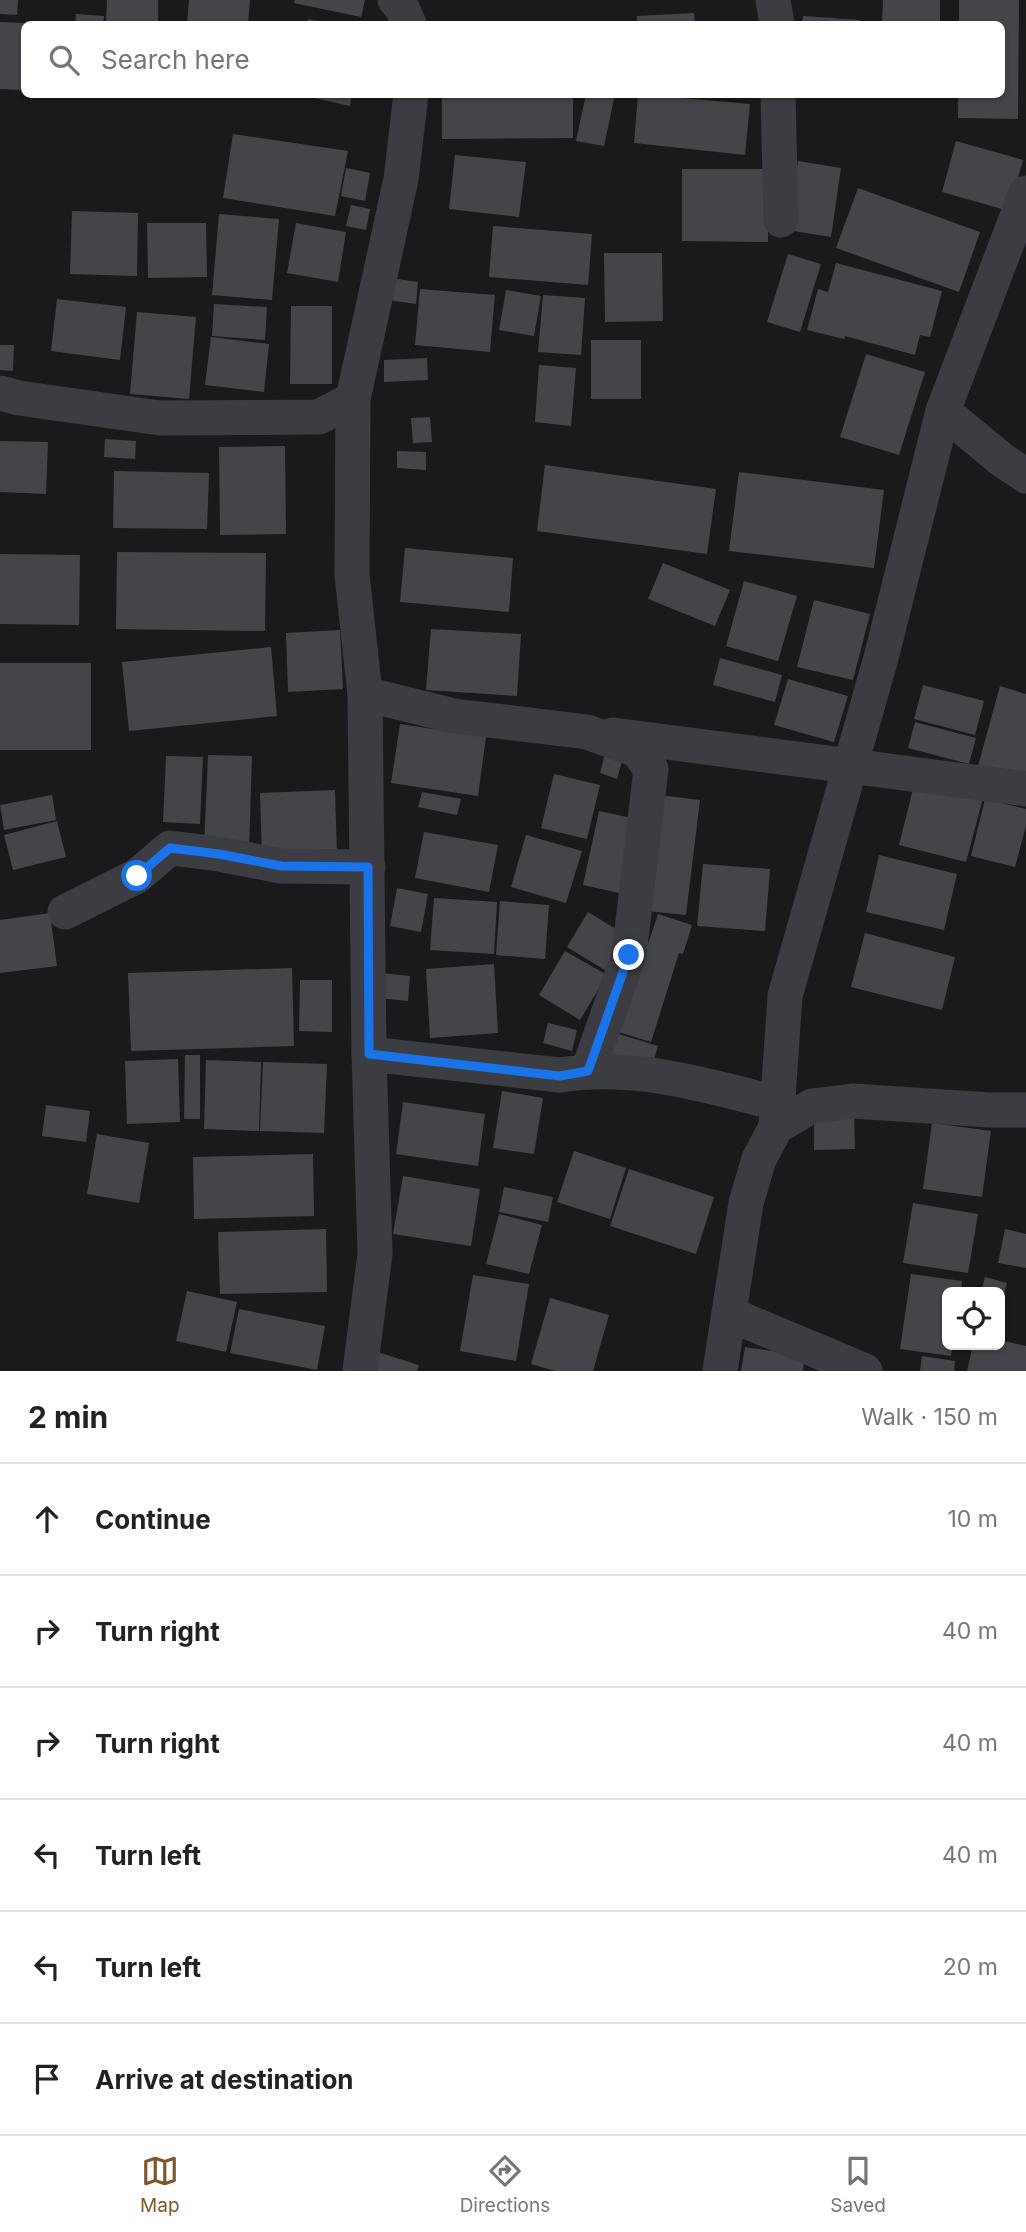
<!DOCTYPE html>
<html lang="en">
<head>
<meta charset="utf-8">
<style>
	body { margin:0; font-family:Inter,sans-serif; background:#f2f2f2; color:#222 }
	.controls { position:absolute; right:21px; bottom:21px; display:grid; overflow:hidden; border-radius:10px; box-shadow:0 2px 5px #0004 }
	.controls button { width:63px; height:63px; display:grid; place-items:center; padding:0; border:0; border-bottom:2px solid #e0e0e0; background:#fff; color:#222; font:35px sans-serif }
	.stop { position:absolute; width:21px; height:21px; margin:-16px; border:5px solid #1a73e8; border-radius:50%; background:#fff }
	.stop.end { background:#1a73e8; border-color:#fff; box-shadow:0 2px 7px #0008 }
	.list { margin:0; padding:0; list-style:none }
	h2 { display:flex; justify-content:space-between; align-items:center; height:91px; margin:0; padding:0 28px; font-size:30px }
	h2 small { font-size:23px; font-weight:400; color:#767676 }
	.list li { display:grid; grid-template-columns:46px 1fr auto; gap:21px; align-items:center; box-sizing:border-box; height:112px; padding:0 28px; border-top:2px solid #e0e0e0 }
	.list b { display:block; font-size:26px; white-space:nowrap }
	.list em { font-size:23px; font-style:normal; color:#767676 }
	.icon { flex:none; width:38px; height:38px; fill:none; stroke:currentColor; stroke-width:2; stroke-linecap:round; stroke-linejoin:round }
	.map { position:relative; flex:none; width:1026px; height:1371px; overflow:hidden }
	.search { position:absolute; background:#fff; box-shadow:0 2px 5px #0004; left:21px; right:21px; top:21px; height:77px; display:flex; align-items:center; gap:18px; box-sizing:border-box; padding:0 24px; border-radius:10px; color:#767676; font-size:26px }
	.sheet { height:763px; background:#fff }
	nav { display:flex; justify-content:space-around; align-items:center; box-sizing:border-box; height:98px; border-top:2px solid #e0e0e0; background:#fff; font-size:19px; color:#767676 }
	nav a { display:grid; justify-items:center; gap:4px }
	nav .on { color:#82562b }
	.map>svg:first-child { display:block }
</style>
</head>
<body>
<div class="map">
<svg width="1026" height="1371" viewBox="0 0 1026 1371">
	<rect width="100%" height="100%" fill="#1a1a1c"/>
	<g fill="#444549">
		<polygon points="0,0 18,0 17,15 0,14"/>
		<polygon points="107,0 158,0 158,24 106,24"/>
		<polygon points="189,0 250,0 248,24 187,24"/>
		<polygon points="295,0 365,0 361,17 294,3"/>
		<polygon points="883,0 940,0 940,24 882,24"/>
		<polygon points="959,0 1019,0 1018,119 958,118 958,94 1002,94 1002,24 959,24"/>
		<polygon points="694,13 695,24 637,24 637,16"/>
		<polygon points="76,14 104,16 103,24 75,24"/>
		<polygon points="803,16 860,20 860,24 802,24"/>
		<polygon points="308,19 328,23 328,24 307,24"/>
		<polygon points="0,22 24,23 21,90 0,89"/>
		<polygon points="296,94 352,94 350,106"/>
		<polygon points="442,94 573,94 573,138 442,139"/>
		<polygon points="586,94 615,94 604,146 576,141"/>
		<polygon points="638,94 750,104 745,155 634,143"/>
		<polygon points="233,134 348,151 335,216 223,198"/>
		<polygon points="956,141 1023,160 1009,211 942,192"/>
		<polygon points="455,155 526,162 519,217 449,209"/>
		<polygon points="798,161 841,168 831,237 787,230"/>
		<polygon points="346,168 370,173 365,201 341,196"/>
		<polygon points="682,169 768,169 768,242 682,241"/>
		<polygon points="858,188 980,232 959,292 836,248"/>
		<polygon points="351,205 370,209 366,230 346,226"/>
		<polygon points="72,211 138,213 137,276 70,274"/>
		<polygon points="219,214 279,219 272,300 212,295"/>
		<polygon points="147,223 206,223 207,277 148,278"/>
		<polygon points="296,223 346,232 338,282 287,273"/>
		<polygon points="493,226 592,234 588,285 489,277"/>
		<polygon points="604,253 662,253 663,321 605,322"/>
		<polygon points="788,254 821,264 800,332 767,322"/>
		<polygon points="836,263 942,291 930,337 920,335 915,355 845,336 844,339 807,330 818,289 828,292"/>
		<polygon points="391,278 418,282 416,304 388,300"/>
		<polygon points="420,289 495,295 490,352 415,345"/>
		<polygon points="506,290 541,296 534,336 499,330"/>
		<polygon points="543,295 585,298 581,355 538,352"/>
		<polygon points="57,299 126,307 120,360 51,351"/>
		<polygon points="214,304 267,307 265,340 212,336"/>
		<polygon points="291,306 332,306 332,384 290,384"/>
		<polygon points="137,312 196,317 189,399 130,394"/>
		<polygon points="211,337 269,344 264,392 205,385"/>
		<rect x="591" y="340" width="50" height="59"/>
		<polygon points="0,345 14,345 13,371 0,370"/>
		<polygon points="866,354 925,372 899,455 840,437"/>
		<polygon points="427,358 428,380 384,382 384,360"/>
		<polygon points="539,365 576,368 571,426 535,422"/>
		<polygon points="430,417 432,442 413,443 411,418"/>
		<polygon points="105,439 136,441 135,459 104,457"/>
		<polygon points="0,441 48,442 46,494 0,492"/>
		<polygon points="285,446 286,534 220,535 219,447"/>
		<polygon points="397,451 426,452 426,470 397,468"/>
		<polygon points="545,465 716,489 707,554 537,531"/>
		<polygon points="114,471 209,473 207,529 113,528"/>
		<polygon points="739,472 884,490 874,568 729,551"/>
		<polygon points="405,548 513,558 509,612 400,602"/>
		<polygon points="117,552 266,553 265,631 116,629"/>
		<polygon points="0,554 80,555 79,625 0,624"/>
		<polygon points="663,563 730,590 715,626 648,599"/>
		<polygon points="744,581 797,596 778,661 726,646"/>
		<polygon points="814,600 870,614 853,680 797,667"/>
		<polygon points="431,629 521,634 517,696 426,690"/>
		<polygon points="340,630 343,689 288,692 286,633"/>
		<polygon points="271,647 277,716 129,731 122,662"/>
		<polygon points="720,658 782,675 775,702 713,685"/>
		<rect x="0" y="663" width="91" height="87"/>
		<polygon points="788,679 848,696 834,742 774,725"/>
		<polygon points="923,685 984,701 975,735 914,719"/>
		<polygon points="1000,686 1026,694 1026,779 978,766"/>
		<polygon points="915,722 976,738 969,764 908,748"/>
		<polygon points="400,724 486,737 478,796 391,783"/>
		<polygon points="606,749 624,754 617,779 600,773"/>
		<polygon points="208,755 252,756 249,851 204,849"/>
		<polygon points="166,756 203,757 200,824 163,822"/>
		<polygon points="554,774 600,785 587,839 541,828"/>
		<polygon points="915,781 983,798 966,862 899,845"/>
		<polygon points="335,790 337,856 262,859 260,793"/>
		<polygon points="422,792 461,799 457,815 418,807"/>
		<polygon points="52,795 56,820 4,830 0,805"/>
		<polygon points="659,795 700,800 686,915 646,911"/>
		<polygon points="985,799 1026,809 1026,826 1015,867 971,856"/>
		<polygon points="599,811 641,820 624,894 583,885"/>
		<polygon points="57,821 66,857 13,870 4,835"/>
		<polygon points="424,832 498,845 489,892 415,878"/>
		<polygon points="526,835 582,851 566,903 511,887"/>
		<polygon points="879,855 957,874 944,930 866,912"/>
		<polygon points="703,864 770,869 765,931 697,926"/>
		<polygon points="397,888 428,894 421,932 390,926"/>
		<polygon points="434,898 497,902 494,954 430,950"/>
		<polygon points="500,901 549,905 545,959 496,955"/>
		<polygon points="588,912 629,937 608,972 567,947"/>
		<polygon points="50,913 57,966 0,973 0,920"/>
		<polygon points="658,914 692,925 683,954 679,953 651,1042 612,1030 639,941 648,944"/>
		<polygon points="865,933 955,957 942,1010 851,987"/>
		<polygon points="565,951 607,975 580,1020 539,995"/>
		<polygon points="494,964 498,1033 430,1038 426,969"/>
		<polygon points="292,968 294,1046 131,1051 128,973"/>
		<polygon points="381,973 410,976 408,1001 378,998"/>
		<polygon points="300,980 332,980 332,1032 299,1031"/>
		<polygon points="548,1023 577,1030 572,1051 543,1043"/>
		<polygon points="612,1032 658,1046 651,1069 605,1055"/>
		<polygon points="185,1055 200,1055 200,1119 184,1119"/>
		<polygon points="178,1059 180,1122 127,1124 125,1061"/>
		<polygon points="206,1060 261,1062 259,1131 204,1129"/>
		<polygon points="263,1062 327,1064 324,1133 260,1131"/>
		<polygon points="502,1091 543,1098 534,1154 493,1148"/>
		<polygon points="403,1102 485,1114 478,1166 396,1154"/>
		<polygon points="46,1105 90,1111 86,1142 42,1136"/>
		<polygon points="814,1112 854,1112 855,1149 814,1150"/>
		<polygon points="932,1123 991,1131 982,1197 923,1189"/>
		<polygon points="97,1134 149,1143 139,1203 87,1194"/>
		<polygon points="574,1151 626,1168 610,1219 557,1202"/>
		<polygon points="313,1154 314,1216 194,1219 193,1157"/>
		<polygon points="629,1169 714,1197 696,1254 610,1226"/>
		<polygon points="403,1176 480,1189 471,1246 393,1234"/>
		<polygon points="504,1187 553,1197 548,1222 499,1212"/>
		<polygon points="913,1203 978,1214 968,1273 903,1263"/>
		<polygon points="499,1214 542,1225 529,1274 486,1264"/>
		<polygon points="326,1229 327,1292 220,1294 218,1232"/>
		<polygon points="1005,1229 1026,1234 1026,1268 998,1263"/>
		<polygon points="911,1274 962,1281 961,1292 947,1292 947,1345 953,1345 951,1356 900,1349"/>
		<polygon points="473,1275 529,1284 516,1361 460,1351"/>
		<polygon points="985,1277 1007,1283 1001,1307 1000,1292 981,1292"/>
		<polygon points="187,1291 237,1302 226,1352 176,1341"/>
		<polygon points="550,1298 609,1315 593,1371 555,1371 531,1364"/>
		<polygon points="239,1309 325,1326 317,1370 230,1353"/>
		<polygon points="1000,1340 1026,1346 1026,1371 967,1371 973,1345 1000,1345"/>
		<polygon points="745,1347 805,1356 803,1371 741,1371"/>
		<polygon points="374,1351 419,1365 417,1371 368,1371"/>
		<polygon points="922,1356 955,1361 954,1371 920,1371"/>
	</g>
	<g fill="none" stroke-linecap="round" stroke-linejoin="round">
		<g stroke="#3b3d42" stroke-width="35">
			<polyline points="395,0 402,8 409,24"/>
			<polyline points="773,0 777,24"/>
			<polyline points="778,94 781,220"/>
			<polyline points="0,393 19,398 160,418 319,417 353,399"/>
			<polyline points="943,411 1001,459 1026,476"/>
			<polyline points="365,694 454,716 587,732 637,750 651,769 629,955 588,1071"/>
			<polyline points="613,735 1026,789"/>
			<polyline points="65,912 137,876 170,848 219,854 281,866 368,867"/>
			<path d="M 369,1054 L 560,1075 C 633,1063 705,1085 776,1103"/>
			<polyline points="776,1127 785,996 881,658 943,411 1026,193"/>
			<polyline points="729,1314 865,1371"/>
			<polyline points="360,1371 375,1254 369,1054 365,694 352,575 353,399 401,179 411,94"/>
			<polyline points="720,1371 746,1203 759,1159 776,1127 812,1106 853,1101 990,1110 1026,1110"/>
		</g>
	</g>
	<g fill="none" stroke-linecap="round" stroke-linejoin="round">
		<polyline stroke="#1a73e8" stroke-width="9" points="137,876 170,848 219,854 281,866 368,867 369,1054 560,1076 588,1071 629,955"/>
	</g>
</svg>
<div class="controls">
<button><svg class="icon" aria-label="locate" viewBox="0 0 24 24"><circle cx="12" cy="12" r="6"/><path d="M12 2v4M12 18v4M2 12h4M18 12h4"/></svg></button>
</div>
<div class="stop" style="left:137px;top:876px"></div>
<div class="stop end" style="left:629px;top:955px"></div>
<div class="search"><svg class="icon" aria-label="search" viewBox="0 0 24 24"><circle cx="10" cy="10" r="6"/><path d="M15 15l6 6"/></svg>Search here</div>
</div>
<section class="sheet">
<h2>2 min<small>Walk · 150 m</small></h2>
<ul class="list">
<li><svg class="icon" aria-label="ahead" viewBox="0 0 24 24"><path d="M12 20V5M6 11l6-6 6 6"/></svg><div><b>Continue</b></div><em>10 m</em></li>
<li><svg class="icon" aria-label="right" viewBox="0 0 24 24"><path d="M7 20v-9h11M14 6l5 5-5 5"/></svg><div><b>Turn right</b></div><em>40 m</em></li>
<li><svg class="icon" aria-label="right" viewBox="0 0 24 24"><path d="M7 20v-9h11M14 6l5 5-5 5"/></svg><div><b>Turn right</b></div><em>40 m</em></li>
<li><svg class="icon" aria-label="left" viewBox="0 0 24 24"><path d="M17 20v-9H6M10 6l-5 5 5 5"/></svg><div><b>Turn left</b></div><em>40 m</em></li>
<li><svg class="icon" aria-label="left" viewBox="0 0 24 24"><path d="M17 20v-9H6M10 6l-5 5 5 5"/></svg><div><b>Turn left</b></div><em>20 m</em></li>
<li><svg class="icon" aria-label="arrive" viewBox="0 0 24 24"><path d="M6 21V4h12l-3 4 3 4H6"/></svg><div><b>Arrive at destination</b></div></li>
</ul>
</section>
<nav>
<a class="on"><svg class="icon" aria-label="map" viewBox="0 0 24 24"><path d="M3 6l6-2 6 2 6-2v14l-6 2-6-2-6 2zM9 4v14M15 6v14"/></svg>Map</a>
<a><svg class="icon" aria-label="directions" viewBox="0 0 24 24"><path d="M12 3l9 9-9 9-9-9zM9 14v-3h6M13 9l2 2-2 2"/></svg>Directions</a>
<a><svg class="icon" aria-label="saved" viewBox="0 0 24 24"><path d="M7 4h10v16l-5-4-5 4z"/></svg>Saved</a>
</nav>
</body>
</html>
